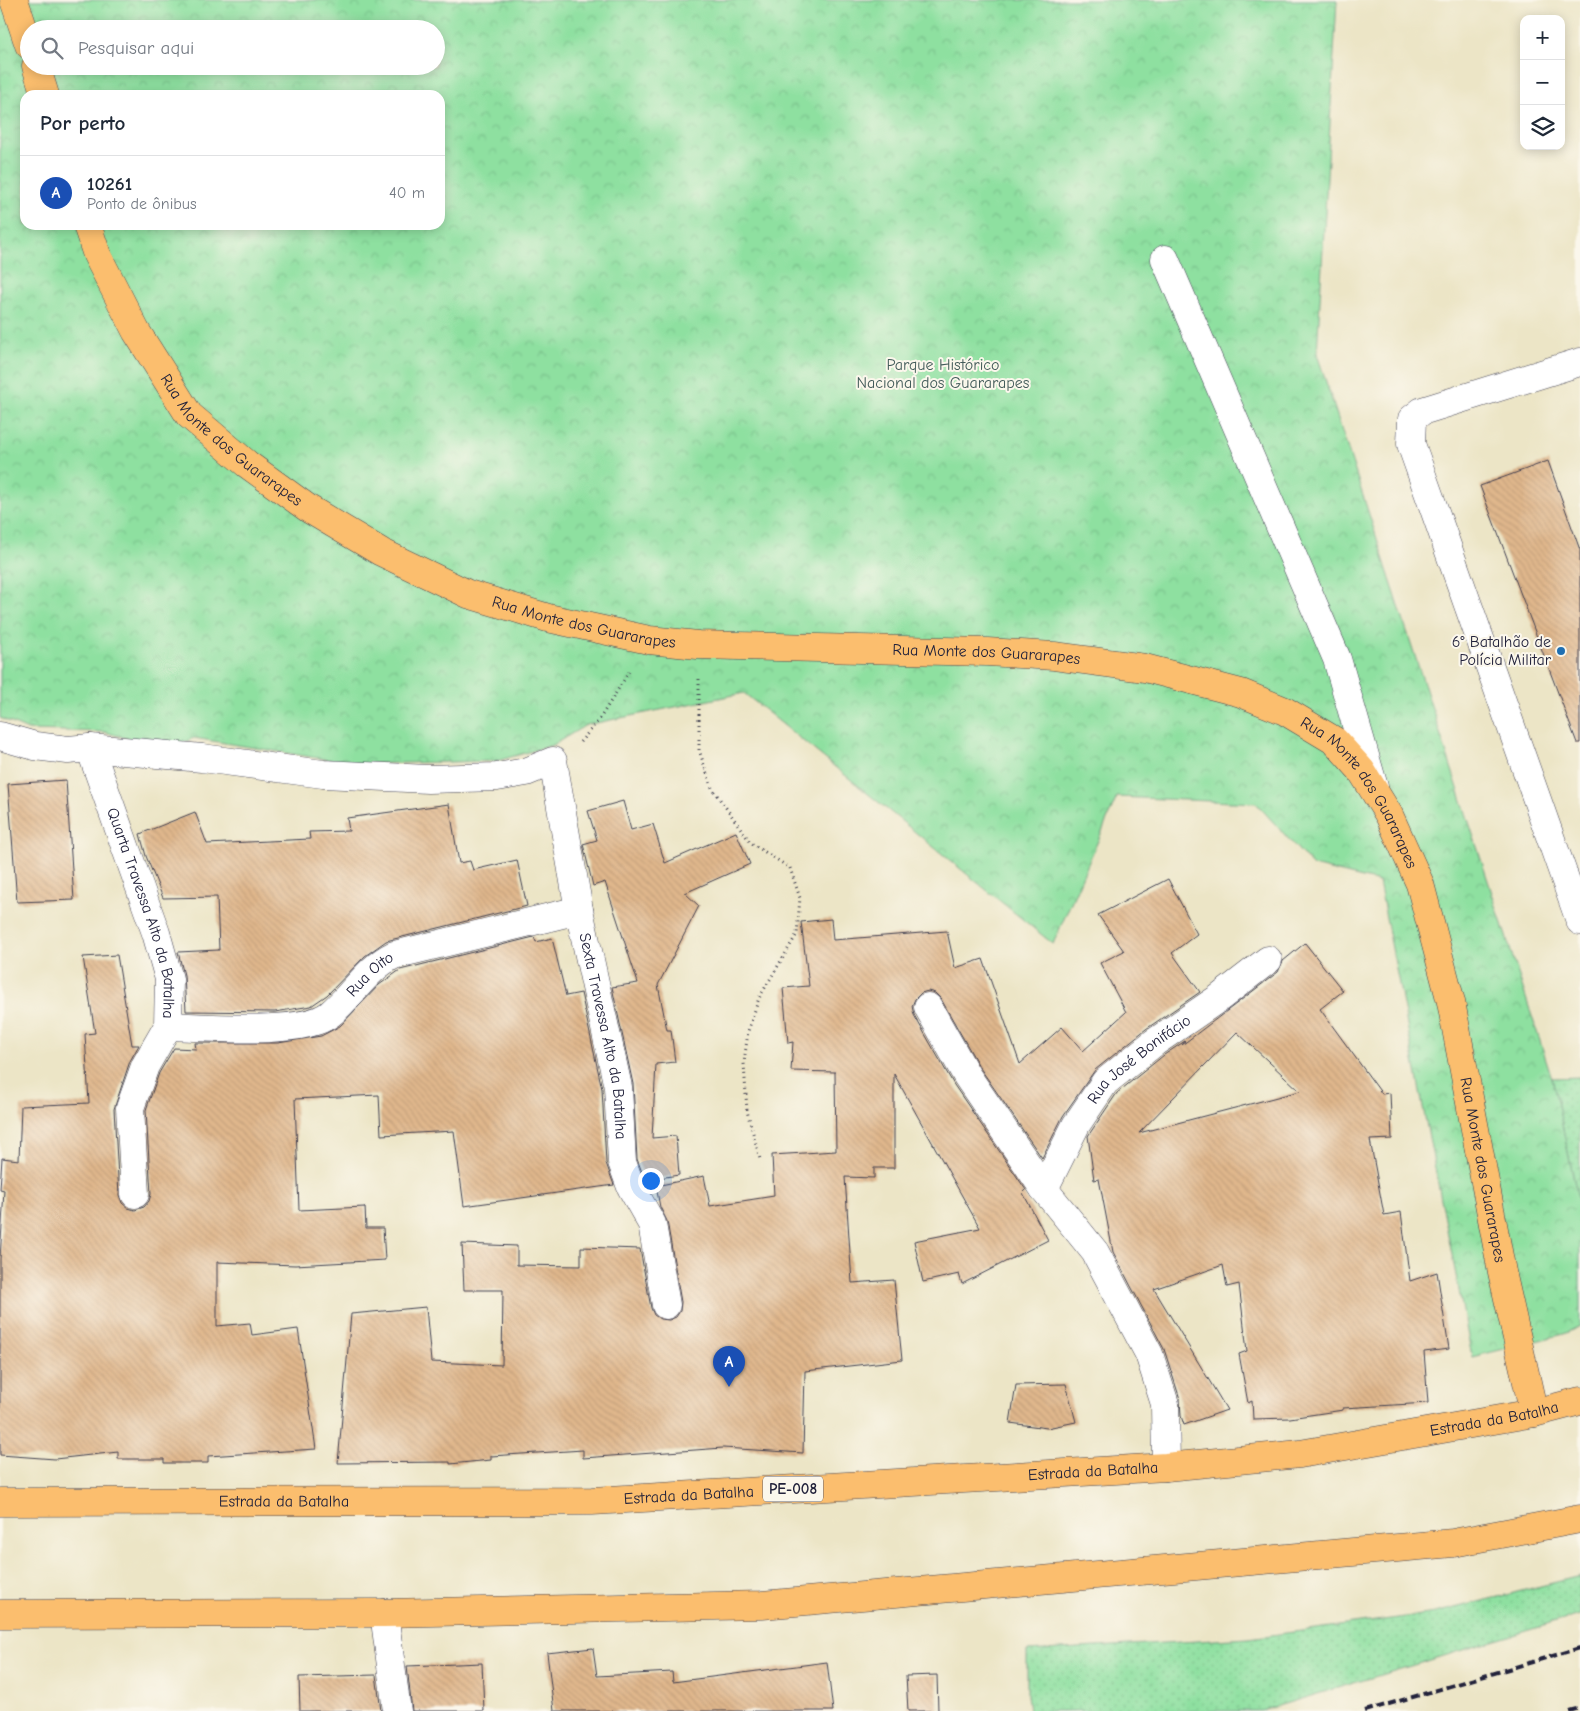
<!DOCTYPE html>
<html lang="pt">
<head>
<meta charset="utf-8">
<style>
	body { margin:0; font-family:"Comic Neue",sans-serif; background:#f6f6f7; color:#1f2937 }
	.controls { position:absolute; right:15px; top:15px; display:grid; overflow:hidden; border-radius:10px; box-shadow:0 2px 12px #0003 }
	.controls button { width:45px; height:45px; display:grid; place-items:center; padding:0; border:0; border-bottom:1px solid #e0e1e3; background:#fff; color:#1f2937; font:25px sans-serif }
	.you { position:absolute; left:650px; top:1180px; width:18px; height:18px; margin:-12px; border:4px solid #fff; border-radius:50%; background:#1a73e8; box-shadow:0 0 0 8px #1a73e833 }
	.badge { display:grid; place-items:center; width:32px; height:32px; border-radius:50%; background:#1f6fb2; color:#fff; font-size:16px; font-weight:700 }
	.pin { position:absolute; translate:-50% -41px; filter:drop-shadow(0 1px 2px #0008) }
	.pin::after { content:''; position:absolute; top:26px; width:18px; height:15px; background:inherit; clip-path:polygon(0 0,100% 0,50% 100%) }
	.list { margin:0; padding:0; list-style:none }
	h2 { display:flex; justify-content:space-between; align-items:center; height:65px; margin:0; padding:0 20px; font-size:21px }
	h2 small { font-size:16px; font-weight:400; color:#747a83 }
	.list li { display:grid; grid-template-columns:32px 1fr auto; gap:15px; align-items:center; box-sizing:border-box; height:75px; padding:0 20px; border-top:1px solid #e0e1e3 }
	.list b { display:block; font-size:19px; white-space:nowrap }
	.list p { margin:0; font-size:16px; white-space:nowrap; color:#747a83 }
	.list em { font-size:16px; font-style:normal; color:#747a83 }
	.icon { flex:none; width:28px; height:28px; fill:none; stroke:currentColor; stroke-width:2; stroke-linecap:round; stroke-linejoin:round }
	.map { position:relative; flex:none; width:1580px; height:1711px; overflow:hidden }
	.search { position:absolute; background:#fff; box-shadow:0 2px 12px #0003; left:20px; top:20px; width:425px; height:55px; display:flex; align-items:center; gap:12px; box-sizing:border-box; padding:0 18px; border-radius:28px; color:#747a83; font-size:19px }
	.panel { position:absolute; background:#fff; box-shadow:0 2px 12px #0003; left:20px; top:90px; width:425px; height:140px; border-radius:15px }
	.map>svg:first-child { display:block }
</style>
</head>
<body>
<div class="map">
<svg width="1580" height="1711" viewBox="0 0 1580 1711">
	<defs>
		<pattern id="grass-dots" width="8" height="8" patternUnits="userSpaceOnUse" patternTransform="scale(1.25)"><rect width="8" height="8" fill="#8ee0a0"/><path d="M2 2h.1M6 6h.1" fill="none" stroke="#7ac08b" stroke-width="1.8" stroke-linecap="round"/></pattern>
		<pattern id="park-crowns" width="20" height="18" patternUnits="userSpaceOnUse" patternTransform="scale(1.25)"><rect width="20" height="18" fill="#8ee0a0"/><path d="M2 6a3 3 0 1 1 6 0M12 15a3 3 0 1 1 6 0" fill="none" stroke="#7ac08b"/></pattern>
		<pattern id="building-back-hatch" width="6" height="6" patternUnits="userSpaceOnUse" patternTransform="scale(1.25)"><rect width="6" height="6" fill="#e0b78c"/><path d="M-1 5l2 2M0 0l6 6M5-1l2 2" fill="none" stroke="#c09d7a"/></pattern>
	</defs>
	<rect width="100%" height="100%" fill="#fbf7ec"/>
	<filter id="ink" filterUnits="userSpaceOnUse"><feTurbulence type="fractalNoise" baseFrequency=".02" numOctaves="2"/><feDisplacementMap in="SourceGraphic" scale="10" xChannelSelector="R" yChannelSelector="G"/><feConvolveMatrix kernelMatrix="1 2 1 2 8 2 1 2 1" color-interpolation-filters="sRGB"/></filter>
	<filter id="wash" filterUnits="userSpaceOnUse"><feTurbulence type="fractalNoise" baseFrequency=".0096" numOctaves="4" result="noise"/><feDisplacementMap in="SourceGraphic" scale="20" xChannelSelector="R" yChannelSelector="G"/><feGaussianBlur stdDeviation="1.12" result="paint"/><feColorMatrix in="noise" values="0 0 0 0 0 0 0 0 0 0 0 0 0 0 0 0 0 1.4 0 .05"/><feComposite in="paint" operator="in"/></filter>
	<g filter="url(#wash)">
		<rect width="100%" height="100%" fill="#ece5c6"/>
		<g fill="url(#grass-dots)" stroke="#58816e">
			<polygon points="1580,1077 1580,1208 1552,1078"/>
			<polygon points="1580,1576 1580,1615 1261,1711 1029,1711 1027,1696 1027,1651 1249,1638 1435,1613"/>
		</g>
		<path fill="url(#park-crowns)" stroke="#58816e" fill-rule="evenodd" d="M 0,0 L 1337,0 L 1317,354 L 1552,1078 L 1580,1208 L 1580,1326 L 1564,1334 L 1472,1357 L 1379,882 L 1313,866 L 1256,803 L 1117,797 L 1053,944 L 744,693 L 586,725 L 553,745 L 497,761 L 354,764 L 194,738 L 166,750 L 105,732 L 28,730 L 0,718 ZM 29,29 L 436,29 L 436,66 L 29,66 ZM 25,95 L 440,95 L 440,225 L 25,225 Z"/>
		<g id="blocks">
			<g fill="url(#building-back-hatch)" fill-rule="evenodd">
				<polygon points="1548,461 1580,550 1580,743 1577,743 1480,486"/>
				<polygon points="66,780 74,900 17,902 8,784"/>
				<polygon points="623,801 631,830 653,824 665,863 736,832 750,864 685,893 699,906 658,985 667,1030 671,1030 675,1062 656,1064 652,1138 676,1136 679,1175 645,1180 637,1159 633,1084 612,987 638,983 605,882 593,886 583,844 597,840 588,811"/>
				<polygon points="449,804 459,863 470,861 473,870 517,860 527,906 386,941 365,956 327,995 311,1006 275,1012 186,1011 184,975 178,952 219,950 217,897 163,898 146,856 140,834 195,812 207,844 310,839 309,832 349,831 347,818"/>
				<polygon points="1168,879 1197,934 1172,953 1200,992 1146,1029 1095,1070 1063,1116 1042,1158 980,1068 941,999 935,993 928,991 921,993 915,999 912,1006 914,1015 954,1085 1026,1190 1023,1193 1048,1240 962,1284 959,1274 923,1282 914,1241 980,1228 894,1074 894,1168 874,1168 874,1178 845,1177 852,1283 894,1280 902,1360 805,1371 803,1453 723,1448 583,1458 583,1450 491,1456 491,1460 450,1464 450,1462 338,1463 351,1314 426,1307 431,1362 502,1365 503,1290 464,1290 462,1244 517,1246 517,1265 581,1266 581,1247 640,1249 651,1308 654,1315 660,1319 669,1320 676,1317 680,1311 681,1302 667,1221 660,1207 656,1186 704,1176 710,1206 774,1196 772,1155 836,1151 835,1072 791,1071 793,1042 788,1043 783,988 809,986 801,922 831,919 833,940 947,931 955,968 983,959 1020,1064 1062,1027 1083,1051 1126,1012 1100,963 1124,951 1098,915"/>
				<polygon points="534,937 536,942 552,938 566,996 581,993 602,1089 606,1163 614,1185 464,1206 454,1131 381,1135 379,1095 295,1099 299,1210 365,1207 366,1228 383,1228 385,1260 295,1265 217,1262 217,1326 250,1323 252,1335 298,1329 316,1449 208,1456 208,1463 164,1463 164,1459 118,1459 118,1452 55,1459 0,1455 0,1259 4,1190 0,1189 2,1158 19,1160 21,1106 89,1103 85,1034 95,1033 83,957 117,955 132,1045 139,1045 130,1061 114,1109 119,1195 122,1203 128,1208 135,1210 144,1207 149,1201 151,1194 146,1110 159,1073 174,1048 196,1049 195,1043 278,1043 321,1036 340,1026 379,985 400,970"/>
				<path d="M 1305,943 L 1343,991 L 1320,1009 L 1382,1094 L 1390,1093 L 1392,1139 L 1370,1140 L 1384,1215 L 1401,1212 L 1410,1281 L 1437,1272 L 1449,1349 L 1424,1352 L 1428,1403 L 1343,1408 L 1343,1410 L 1290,1418 L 1253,1419 L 1252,1401 L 1248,1403 L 1239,1354 L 1247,1351 L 1239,1284 L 1227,1287 L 1223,1265 L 1154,1289 L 1227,1410 L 1184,1425 L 1181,1416 L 1180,1399 L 1164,1349 L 1113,1252 L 1099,1179 L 1094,1180 L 1088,1136 L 1117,1093 L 1164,1055 L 1185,1041 L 1182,1045 L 1278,972 L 1283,961 ZM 1237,1032 L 1300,1091 L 1139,1133 Z"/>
				<polygon points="1066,1384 1076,1422 1047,1428 1010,1423 1016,1385"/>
				<polygon points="593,1648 597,1676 672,1672 673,1682 827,1662 833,1711 554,1711 547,1653"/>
				<polygon points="482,1663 484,1711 412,1711 407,1666"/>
				<polygon points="376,1675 381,1711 300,1711 299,1677"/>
				<polygon points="937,1675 938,1711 908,1711 906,1676"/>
			</g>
		</g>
	</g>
	<g filter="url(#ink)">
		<use href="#blocks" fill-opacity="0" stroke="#403f50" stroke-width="1"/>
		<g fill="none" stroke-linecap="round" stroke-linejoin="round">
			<defs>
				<g id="minor">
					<polyline points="1165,259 1337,659 1374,787"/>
					<polyline points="1580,362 1422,411 1412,419 1411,444 1580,921"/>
					<path id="s1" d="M 0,736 L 35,746 L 68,750 L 90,748 L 202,758 L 323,774 L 428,779 L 497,777 L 526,772 L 553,761 L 579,910 L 618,1087 L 622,1162 L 631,1187 L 652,1224 L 666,1305"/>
					<path id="s2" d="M 90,748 L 156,933 L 169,979 L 168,1026 L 145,1066 L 130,1108 L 135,1194"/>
					<polyline points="928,1007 967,1076 1044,1189 1095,1252 1149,1354 1165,1404 1166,1467"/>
					<path id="s3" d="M 168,1026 C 204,1027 303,1036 330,1014 C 353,995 367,968 394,955 L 579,910"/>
					<path id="s4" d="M 1044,1189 L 1076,1125 L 1105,1082 L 1155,1042 L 1219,998 L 1268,960"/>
					<polyline points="384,1613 397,1711"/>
				</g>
				<g id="major">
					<polyline points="14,0 29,45"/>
					<polyline points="36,66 45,95"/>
					<path id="s5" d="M 87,225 L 97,255 L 136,331 L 189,415 L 247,464 L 309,509 L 381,552 L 468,594 L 548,618 L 649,640 L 698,645 L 987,652 L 1054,656 L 1145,668 L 1241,693 L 1285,711 L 1335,741 L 1361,770 L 1389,815 L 1420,884 L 1451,1002 L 1502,1272 L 1534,1413"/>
				</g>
				<g id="highway">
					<path id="s6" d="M 0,1502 L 592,1501 L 1166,1467 L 1300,1454 L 1534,1413 L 1580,1401"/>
					<polyline points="0,1614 384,1613 762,1605 1453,1543 1580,1519"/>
				</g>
			</defs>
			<use href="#minor" stroke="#403f50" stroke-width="29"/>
			<use href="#major" stroke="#403f50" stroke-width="29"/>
			<use href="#highway" stroke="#403f50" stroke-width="29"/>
			<g stroke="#403f50" stroke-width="3" stroke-dasharray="1 4" stroke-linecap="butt">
				<polyline points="699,679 699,750 712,788 751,843 790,868 800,898 797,934 759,998 748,1031 744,1063 747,1111 760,1159"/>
				<polyline points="580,742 599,720 629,672"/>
			</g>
			<use href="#minor" stroke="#fff" stroke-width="28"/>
			<use href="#major" stroke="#fbbe6e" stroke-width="28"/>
			<use href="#highway" stroke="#fbbe6e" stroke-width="28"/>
			<g stroke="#22223b" stroke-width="4" stroke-dasharray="8 4" stroke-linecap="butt">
				<polyline points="1365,1711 1580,1648"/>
				<polyline points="1569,1711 1580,1708"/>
			</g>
		</g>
	</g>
	<circle fill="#1f6fb2" stroke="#fbf7ec" stroke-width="2" cx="1561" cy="651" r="5"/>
	<g text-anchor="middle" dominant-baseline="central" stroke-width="4" stroke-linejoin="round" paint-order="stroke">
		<rect fill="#fbf7ec" stroke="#636270" stroke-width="1" x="763" y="1476.5" width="60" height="25" rx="4"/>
		<g font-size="15" font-weight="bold" fill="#22223b">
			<text x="793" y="1489">PE-008</text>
		</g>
		<g font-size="16" fill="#425b59" stroke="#fbf7ec">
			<text x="943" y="365">Parque Histórico<tspan x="943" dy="18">Nacional dos Guararapes</tspan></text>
		</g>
		<g font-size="16" fill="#22223b" stroke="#fbf7ec">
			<text stroke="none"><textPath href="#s5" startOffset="264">Rua Monte dos Guararapes</textPath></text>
			<text stroke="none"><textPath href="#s5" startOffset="669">Rua Monte dos Guararapes</textPath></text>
			<text stroke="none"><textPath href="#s5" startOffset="1074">Rua Monte dos Guararapes</textPath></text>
			<text stroke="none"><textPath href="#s5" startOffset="1494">Rua Monte dos Guararapes</textPath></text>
			<text stroke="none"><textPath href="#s2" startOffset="174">Quarta Travessa Alto da Batalha</textPath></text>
			<text stroke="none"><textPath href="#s3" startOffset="221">Rua Oito</textPath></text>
			<text stroke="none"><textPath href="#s1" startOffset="839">Sexta Travessa Alto da Batalha</textPath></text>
			<text stroke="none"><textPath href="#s4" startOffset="164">Rua José Bonifácio</textPath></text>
			<text stroke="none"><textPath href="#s5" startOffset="1899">Rua Monte dos Guararapes</textPath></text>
			<text stroke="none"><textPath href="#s6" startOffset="1499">Estrada da Batalha</textPath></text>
			<text stroke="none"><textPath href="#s6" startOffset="1094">Estrada da Batalha</textPath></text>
			<text stroke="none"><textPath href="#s6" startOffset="689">Estrada da Batalha</textPath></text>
			<text stroke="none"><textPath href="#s6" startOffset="284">Estrada da Batalha</textPath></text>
		</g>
		<g font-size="16" fill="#22223b" stroke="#fbf7ec" text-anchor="end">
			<text x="1551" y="642">6° Batalhão de<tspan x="1551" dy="18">Polícia Militar</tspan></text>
		</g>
	</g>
</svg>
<div class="controls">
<button>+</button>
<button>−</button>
<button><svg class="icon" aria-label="layers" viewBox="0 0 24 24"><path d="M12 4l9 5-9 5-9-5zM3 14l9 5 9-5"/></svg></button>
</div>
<div class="you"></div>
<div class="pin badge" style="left:729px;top:1387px;background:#1a4fb4">A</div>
<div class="search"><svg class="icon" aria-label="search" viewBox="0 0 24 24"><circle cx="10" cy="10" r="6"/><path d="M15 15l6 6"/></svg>Pesquisar aqui</div>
<section class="panel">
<h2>Por perto<small></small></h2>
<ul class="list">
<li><span class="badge" style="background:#1a4fb4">A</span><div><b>10261</b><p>Ponto de ônibus</p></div><em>40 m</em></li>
</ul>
</section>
</div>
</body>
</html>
